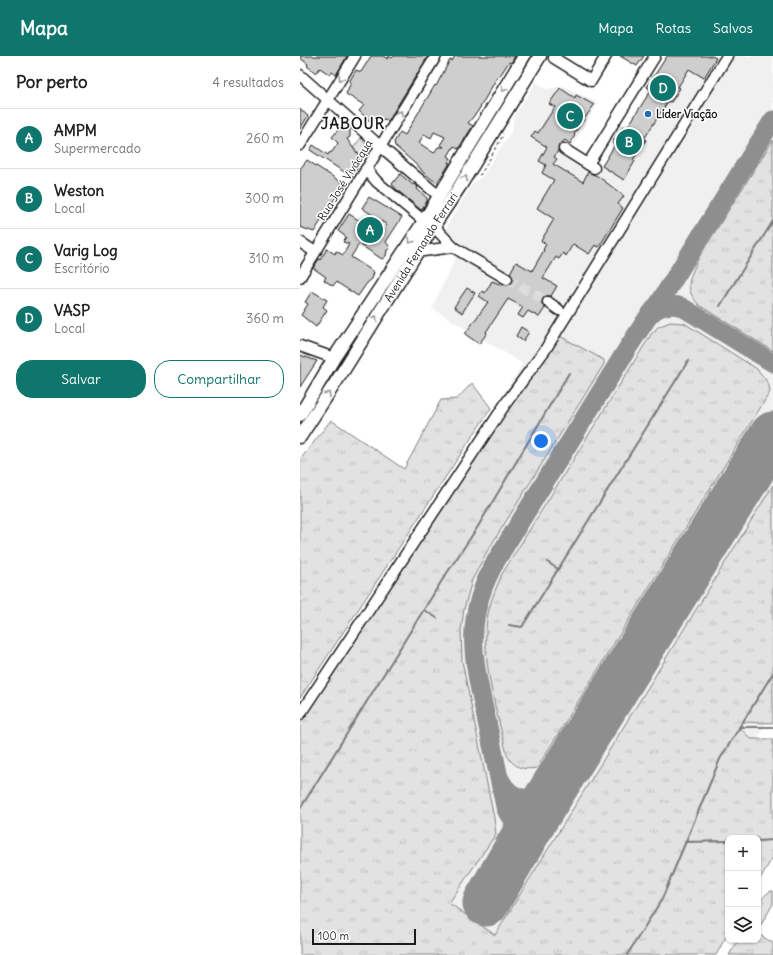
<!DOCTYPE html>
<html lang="pt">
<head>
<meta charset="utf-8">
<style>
	body { margin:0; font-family:Delius,sans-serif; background:#f6f6f6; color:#222 }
	.controls { position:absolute; right:12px; bottom:12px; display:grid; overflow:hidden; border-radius:8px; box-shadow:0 1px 3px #0004 }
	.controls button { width:36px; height:36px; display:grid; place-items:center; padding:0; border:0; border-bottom:1px solid #e0e0e0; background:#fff; color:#222; font:20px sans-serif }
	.scale { position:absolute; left:12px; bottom:10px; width:104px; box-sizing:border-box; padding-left:4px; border:2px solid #1c1c1c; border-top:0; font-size:11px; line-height:14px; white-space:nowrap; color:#1c1c1c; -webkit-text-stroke:3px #fff; paint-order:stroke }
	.you { position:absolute; left:241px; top:385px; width:14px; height:14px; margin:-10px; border:3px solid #fff; border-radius:50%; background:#1a73e8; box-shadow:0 0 0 6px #1a73e833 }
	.badge { display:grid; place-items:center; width:26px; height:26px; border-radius:50%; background:#0f766e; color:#fff; font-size:13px; font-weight:700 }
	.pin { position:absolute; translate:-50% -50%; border:2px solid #fff; box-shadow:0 1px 4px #0006 }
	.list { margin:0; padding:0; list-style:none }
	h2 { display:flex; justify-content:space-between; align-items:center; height:52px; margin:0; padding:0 16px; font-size:17px }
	h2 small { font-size:13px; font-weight:400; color:#767676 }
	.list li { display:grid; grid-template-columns:26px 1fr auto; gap:12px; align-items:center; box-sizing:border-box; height:60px; padding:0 16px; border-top:1px solid #e0e0e0 }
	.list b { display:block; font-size:15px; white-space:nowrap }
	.list p { margin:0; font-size:13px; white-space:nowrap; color:#767676 }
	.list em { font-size:13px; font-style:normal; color:#767676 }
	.actions { display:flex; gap:8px; padding:12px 16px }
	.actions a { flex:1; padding:9px 0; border:1px solid #0f766e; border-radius:16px; text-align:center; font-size:14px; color:#0f766e }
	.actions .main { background:#0f766e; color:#fff }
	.icon { flex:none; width:22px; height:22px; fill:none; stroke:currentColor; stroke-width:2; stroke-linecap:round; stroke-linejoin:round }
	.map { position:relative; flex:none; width:473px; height:899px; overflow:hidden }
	header { display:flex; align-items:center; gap:24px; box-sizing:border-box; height:56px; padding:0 20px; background:#0f766e; color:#fff }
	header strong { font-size:19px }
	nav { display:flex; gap:22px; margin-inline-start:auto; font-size:14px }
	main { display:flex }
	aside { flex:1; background:#fff }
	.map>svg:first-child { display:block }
</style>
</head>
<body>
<header>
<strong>Mapa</strong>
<nav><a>Mapa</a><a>Rotas</a><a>Salvos</a></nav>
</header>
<main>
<aside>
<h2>Por perto<small>4 resultados</small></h2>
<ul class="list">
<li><span class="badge">A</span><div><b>AMPM</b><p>Supermercado</p></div><em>260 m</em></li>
<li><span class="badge">B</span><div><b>Weston</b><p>Local</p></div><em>300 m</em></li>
<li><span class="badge">C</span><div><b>Varig Log</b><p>Escritório</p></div><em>310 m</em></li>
<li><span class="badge">D</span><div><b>VASP</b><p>Local</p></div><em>360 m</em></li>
</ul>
<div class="actions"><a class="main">Salvar</a><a>Compartilhar</a></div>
</aside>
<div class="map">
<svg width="473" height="899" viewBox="0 0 473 899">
	<defs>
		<pattern id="grass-tufts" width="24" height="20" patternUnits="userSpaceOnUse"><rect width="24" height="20" fill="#e2e2e2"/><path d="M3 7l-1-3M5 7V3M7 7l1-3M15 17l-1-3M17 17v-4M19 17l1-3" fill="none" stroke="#c1c1c1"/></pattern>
	</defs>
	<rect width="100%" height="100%" fill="#fff"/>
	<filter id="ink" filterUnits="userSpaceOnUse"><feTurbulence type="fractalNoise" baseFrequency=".025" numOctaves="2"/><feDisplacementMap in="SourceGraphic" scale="8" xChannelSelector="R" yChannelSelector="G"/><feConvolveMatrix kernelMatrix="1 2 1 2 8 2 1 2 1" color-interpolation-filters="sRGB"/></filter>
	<g filter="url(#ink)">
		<polygon fill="#f0f0f0" points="369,0 473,0 473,656 331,899 0,899 0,649 223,308 132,252 162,188 150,180 146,172 173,127 182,121 212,74 214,61 236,26 246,33 264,30 298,47 271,91 301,110 315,89 312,87 323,70 327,72 351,34 347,31"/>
		<g fill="url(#grass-tufts)" stroke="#7f7f7f">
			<path d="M 473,84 L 473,295 L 400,250 C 382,231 390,222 399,201 Z"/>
			<path d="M 370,266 L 384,267 L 457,313 L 466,324 L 469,330 L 470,336 L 237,712 C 223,714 214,712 207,699 C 197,655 178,598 189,553 C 192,541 197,530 202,518 L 352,277 L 358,271 Z"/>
			<polygon points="258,279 304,304 304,308 185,499 172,524 164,553 161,574 162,605 194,762 196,778 149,847 195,879 473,429 473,667 442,666 439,671 451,683 473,683 473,801 458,826 458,782 428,782 428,877 416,899 0,899 0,655 52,569 217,331 221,338"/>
			<polygon points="172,327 191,352 0,642 0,404 31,364 104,413 141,344 157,343"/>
			<path d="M 471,835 L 473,835 L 473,848 L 458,874 C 458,857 455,844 471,835 Z"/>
			<polygon points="458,878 473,887 473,899 429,899 438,884 458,884"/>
		</g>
		<polygon fill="#e2e2e2" stroke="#7f7f7f" points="61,82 69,92 64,101 53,92"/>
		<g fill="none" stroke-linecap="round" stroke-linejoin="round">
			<g stroke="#7a7a7a" stroke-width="2">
				<polyline points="420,250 473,165"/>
				<polyline points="247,506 258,513"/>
				<polyline points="124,554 137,562"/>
				<polyline points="209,569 222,571 388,305"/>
				<polyline points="439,671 473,671"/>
				<polyline points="0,753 141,526 177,472 269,317"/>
				<polyline points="458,785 473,784"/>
				<polyline points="385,786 428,785"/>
				<polyline points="327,899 362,843 420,703 473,617"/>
			</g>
			<g stroke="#8e8e8e" stroke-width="19">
				<path d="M 350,259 C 358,250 371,247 382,251 L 473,307"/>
				<path d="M 200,723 C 212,748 238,748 255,729"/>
				<path d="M 235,762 C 220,767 210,767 205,750 C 199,722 193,694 187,666 C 173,603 162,563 197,503 L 329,290 L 348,261 L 359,247 L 473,64"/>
			</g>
			<polyline stroke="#8e8e8e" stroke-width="47" points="186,847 235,762 473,379"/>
		</g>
		<g fill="#cecece" stroke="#1c1c1c" fill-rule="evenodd">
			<polygon points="0,0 47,0 36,19 32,16 30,19 20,12 16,17 7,10 8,8 0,2"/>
			<polygon points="71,0 83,0 88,3 89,0 92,2 94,0 128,0 88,65 85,63 82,64 77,61 72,67 59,55 64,49 46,38 51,26 49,26 56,14 61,16"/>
			<path d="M 155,0 L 215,0 L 211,7 L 209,6 L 199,21 L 198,20 L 178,55 L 168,67 L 173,70 L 158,93 L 154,90 L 148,100 L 151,102 L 148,107 L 150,107 L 137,127 L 125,118 L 121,114 L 121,113 L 95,90 L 94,86 L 100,76 L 105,79 L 135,29 L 136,30 L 150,4 L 152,5 ZM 134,76 L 145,81 L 140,89 L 144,91 L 138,91 L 134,97 L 119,87 L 124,78 L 131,82 Z"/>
			<polygon points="320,0 344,0 337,10"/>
			<polygon points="367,0 412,0 416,2 404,22 389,13 378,31 380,32 371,46 368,45 344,83 346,84 333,104 335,105 324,124 302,110 315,89 312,87 323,70 327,72 351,34 347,31"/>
			<polygon points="260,32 275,42 276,39 294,49 274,78 275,79 270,88 265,84 259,89 258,95 254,101 257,103 253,108 283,126 288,116 299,121 324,140 318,148 323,152 299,191 295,189 289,198 273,188 266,200 263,197 259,203 256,201 243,222 257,230 251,240 246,240 243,243 242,248 245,252 239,261 228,255 223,262 218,259 223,251 208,243 186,276 187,277 179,288 165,278 188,246 179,240 182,235 185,237 192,225 202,229 210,228 213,223 210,217 216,206 232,215 244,194 243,194 246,188 241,185 254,163 237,152 254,124 242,117 246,109 239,105 247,91 231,81 235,75 238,77 255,51 249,48"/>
			<polygon points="0,53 8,60 0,73"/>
			<polygon points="44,67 50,73 50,81 47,83 56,96 62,99 56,108 59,109 52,121 10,94 13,89 28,99 29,97 32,96 38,87 32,81"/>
			<polygon points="7,104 44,128 14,176 0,171 0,113"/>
			<polygon points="100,118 113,129 114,128 118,131 117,133 127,142 127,145 121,154 97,134 92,128"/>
			<polygon points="69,141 102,161 86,186 89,190 90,193 87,194 86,200 82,203 59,188 51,201 74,216 72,223 67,227 58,240 36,226 33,230 24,224 26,221 13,212 19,203 20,204 27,193 35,198 36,195 43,199 49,188 43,186 46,181 38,175 49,158 81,178 87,169 62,152"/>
			<polygon points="167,232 175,237 162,257 154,251"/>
			<polygon points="12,235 27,244 23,251 27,254 16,271 1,259 8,248 5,246"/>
			<polygon points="221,271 229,276 223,285 216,280"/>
			<polygon points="0,299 17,305 0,331"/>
		</g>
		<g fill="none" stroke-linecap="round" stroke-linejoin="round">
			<polyline stroke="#ddd" stroke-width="10" stroke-dasharray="10 5" stroke-linecap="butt" points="207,223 248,246"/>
			<defs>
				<g id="minor">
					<polyline points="255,0 254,2 291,25 306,0"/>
					<polyline points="0,19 80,90 139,140"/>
					<polyline points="0,89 55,0"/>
					<polyline points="264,93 294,112"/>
					<polyline points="288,108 355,0"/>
					<polyline points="66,113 77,126 124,165"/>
					<polyline points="136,166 138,175 153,191 207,223"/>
					<polyline points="0,186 15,196"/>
					<polyline points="116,196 153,191"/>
					<polyline points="0,221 136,0"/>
					<polyline points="248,246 259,254"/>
					<polyline points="0,290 34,302"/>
					<polyline points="0,658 206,347 245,294 427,0"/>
				</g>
				<g id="major">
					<polyline points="0,359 34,302 124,165 224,0"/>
					<path id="s1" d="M 0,381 L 45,312 L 136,166 L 160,130 L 240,0"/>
				</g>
			</defs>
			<use href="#minor" stroke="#1c1c1c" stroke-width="13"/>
			<use href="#major" stroke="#1c1c1c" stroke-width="15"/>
			<polyline stroke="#1c1c1c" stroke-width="1" stroke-dasharray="3 3" stroke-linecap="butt" points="179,119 181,118 204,78"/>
			<use href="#minor" stroke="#fff" stroke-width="10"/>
			<use href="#major" stroke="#fff" stroke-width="12"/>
		</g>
		<defs><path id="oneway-chevron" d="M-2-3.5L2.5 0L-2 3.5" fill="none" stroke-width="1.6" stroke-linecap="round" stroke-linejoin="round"/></defs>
		<g stroke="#999">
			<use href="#oneway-chevron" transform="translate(41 22) rotate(122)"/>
			<use href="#oneway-chevron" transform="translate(204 33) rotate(121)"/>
			<use href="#oneway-chevron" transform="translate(100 57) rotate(-58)"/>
			<use href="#oneway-chevron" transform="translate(165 122) rotate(-58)"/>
			<use href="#oneway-chevron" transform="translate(111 185) rotate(123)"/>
			<use href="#oneway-chevron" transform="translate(75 262) rotate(-58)"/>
			<use href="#oneway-chevron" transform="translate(28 338) rotate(-57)"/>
		</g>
	</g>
	<circle fill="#1f6fb2" stroke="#fff" stroke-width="1.5" cx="348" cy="58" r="4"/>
	<g text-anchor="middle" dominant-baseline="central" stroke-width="3" stroke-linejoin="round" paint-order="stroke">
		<g font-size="11" font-weight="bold" fill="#1c1c1c" stroke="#fff" text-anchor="start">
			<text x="356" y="58">Líder Viação</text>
		</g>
		<g font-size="11" fill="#1c1c1c" stroke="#fff">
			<text transform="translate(45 124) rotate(-58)">Rua José Vivácqua</text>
			<text stroke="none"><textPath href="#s1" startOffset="225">Avenida Fernando Ferrari</textPath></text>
		</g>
		<g font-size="15" font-weight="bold" letter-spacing="1" fill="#1c1c1c" stroke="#fff">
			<text x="53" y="67">JABOUR</text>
		</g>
	</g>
</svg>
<div class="controls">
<button>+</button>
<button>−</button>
<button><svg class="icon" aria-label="layers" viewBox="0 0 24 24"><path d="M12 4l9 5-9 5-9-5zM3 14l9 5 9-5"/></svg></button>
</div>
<div class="scale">100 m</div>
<div class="you"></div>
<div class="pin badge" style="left:70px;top:174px">A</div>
<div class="pin badge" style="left:329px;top:86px">B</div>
<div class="pin badge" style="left:270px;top:60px">C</div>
<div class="pin badge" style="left:363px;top:32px">D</div>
</div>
</main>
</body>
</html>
